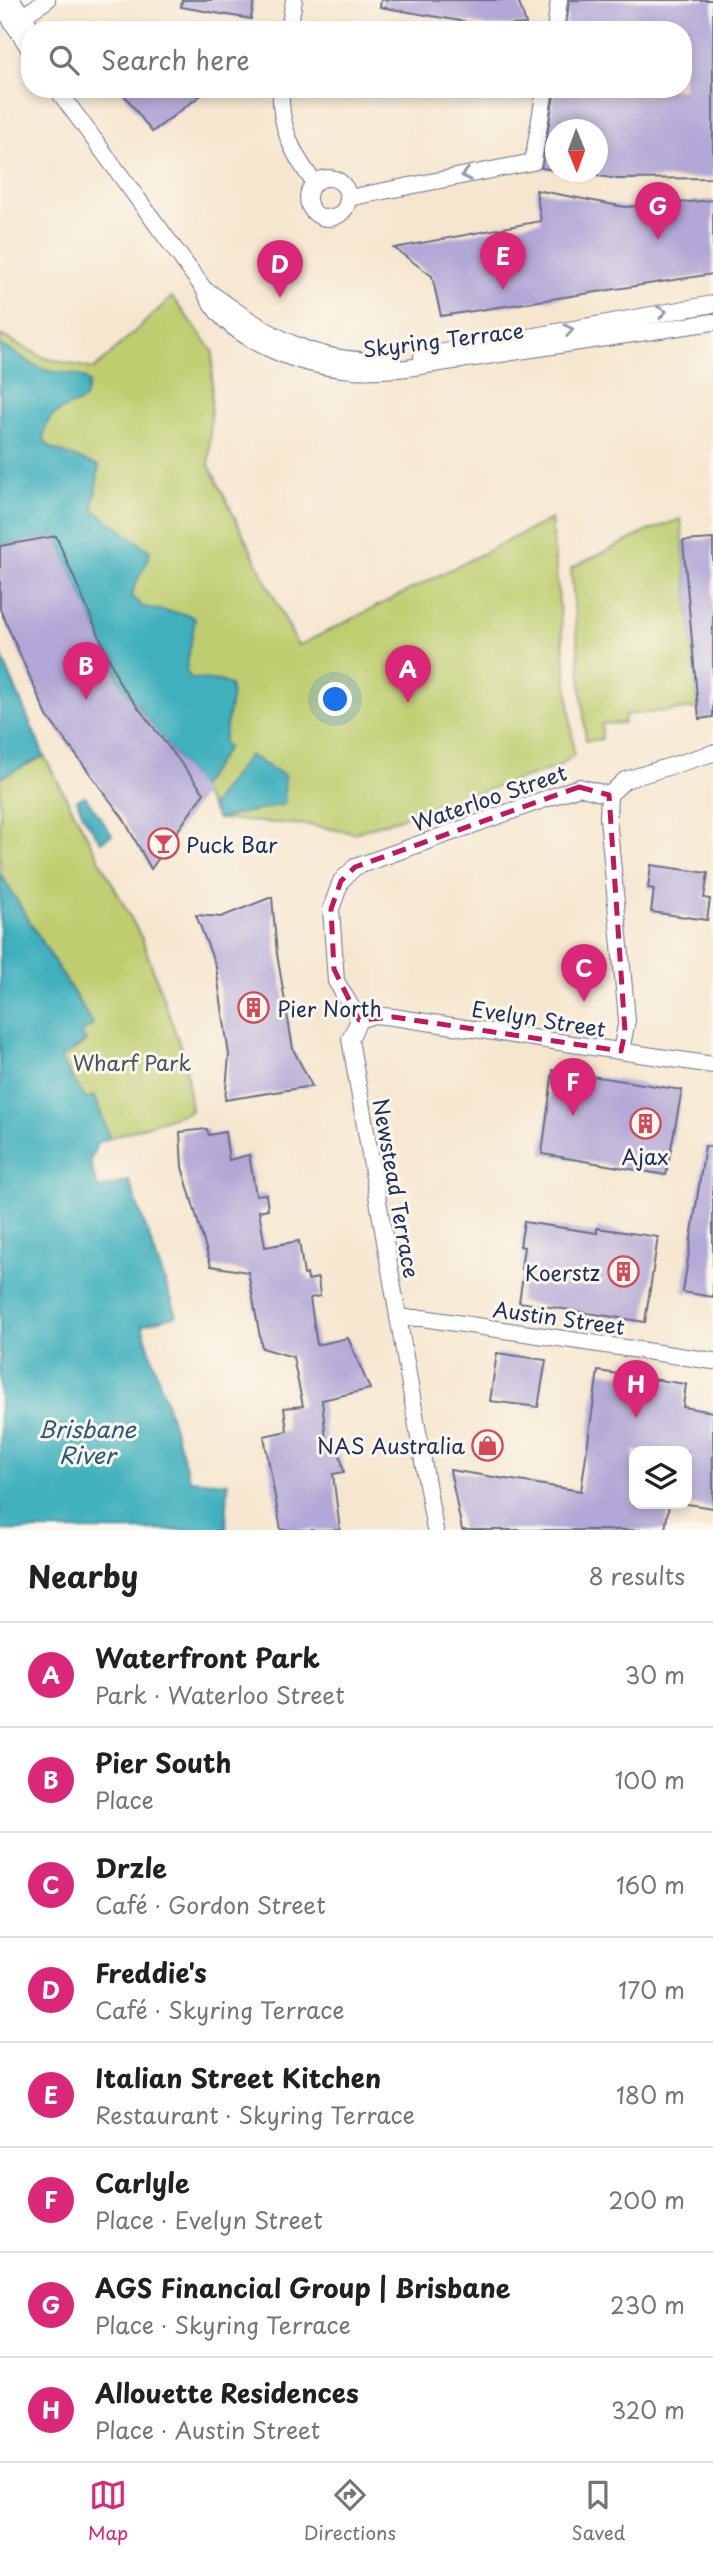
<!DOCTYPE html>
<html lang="en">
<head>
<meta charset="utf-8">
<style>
	body { margin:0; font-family:"Playpen Sans",sans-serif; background:#f6f6f6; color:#202124 }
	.controls { position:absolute; right:21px; bottom:21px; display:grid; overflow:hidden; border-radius:14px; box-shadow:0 4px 10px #0003 }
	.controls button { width:63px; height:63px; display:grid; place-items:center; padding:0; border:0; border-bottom:2px solid #e0e0e0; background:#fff; color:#202124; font:35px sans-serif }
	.compass { position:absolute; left:545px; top:119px; width:63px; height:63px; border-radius:50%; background:#fff; box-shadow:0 4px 10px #0003; rotate:179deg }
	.you { position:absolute; left:336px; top:700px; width:24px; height:24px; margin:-18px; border:5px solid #fff; border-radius:50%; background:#1a73e8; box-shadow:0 0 0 10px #1a73e833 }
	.badge { display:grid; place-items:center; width:46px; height:46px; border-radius:50%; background:#db2777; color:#fff; font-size:23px; font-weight:700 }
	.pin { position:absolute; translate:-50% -58px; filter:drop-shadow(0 2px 4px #0008) }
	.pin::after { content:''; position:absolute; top:37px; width:24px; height:21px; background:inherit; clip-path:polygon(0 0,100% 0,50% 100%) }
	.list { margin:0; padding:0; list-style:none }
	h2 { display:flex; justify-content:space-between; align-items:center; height:91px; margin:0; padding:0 28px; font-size:30px }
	h2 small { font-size:23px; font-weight:400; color:#757577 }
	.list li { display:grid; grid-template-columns:46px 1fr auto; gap:21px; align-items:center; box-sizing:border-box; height:105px; padding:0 28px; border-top:2px solid #e0e0e0 }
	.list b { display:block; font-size:26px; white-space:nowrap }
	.list p { margin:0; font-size:23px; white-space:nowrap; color:#757577 }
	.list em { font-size:23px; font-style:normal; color:#757577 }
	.icon { flex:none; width:38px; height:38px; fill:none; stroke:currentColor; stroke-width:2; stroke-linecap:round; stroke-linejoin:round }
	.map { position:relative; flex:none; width:713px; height:1530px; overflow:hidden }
	.search { position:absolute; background:#fff; box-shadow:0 4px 10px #0003; left:21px; right:21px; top:21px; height:77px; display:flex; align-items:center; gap:18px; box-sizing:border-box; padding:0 24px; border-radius:28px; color:#757577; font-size:26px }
	.sheet { height:931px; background:#fff }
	nav { display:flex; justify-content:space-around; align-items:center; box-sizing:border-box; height:98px; border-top:2px solid #e0e0e0; background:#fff; font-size:19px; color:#757577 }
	nav a { display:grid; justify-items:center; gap:4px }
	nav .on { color:#db2777 }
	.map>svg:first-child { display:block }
</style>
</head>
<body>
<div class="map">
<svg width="713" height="1530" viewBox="0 0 713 1530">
	<rect width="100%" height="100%" fill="#fbf7ec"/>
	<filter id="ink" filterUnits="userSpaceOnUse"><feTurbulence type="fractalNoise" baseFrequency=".0143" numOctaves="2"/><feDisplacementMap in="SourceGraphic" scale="14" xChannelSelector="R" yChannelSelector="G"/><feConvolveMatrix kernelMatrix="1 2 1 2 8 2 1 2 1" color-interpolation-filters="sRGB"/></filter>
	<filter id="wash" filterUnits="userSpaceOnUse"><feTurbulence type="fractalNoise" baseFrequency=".00686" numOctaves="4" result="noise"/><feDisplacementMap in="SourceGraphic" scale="28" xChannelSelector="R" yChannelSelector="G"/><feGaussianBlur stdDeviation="1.57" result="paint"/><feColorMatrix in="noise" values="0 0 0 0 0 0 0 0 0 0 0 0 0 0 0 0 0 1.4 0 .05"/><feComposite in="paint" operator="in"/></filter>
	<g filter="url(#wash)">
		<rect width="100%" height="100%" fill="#f6e6cf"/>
		<g fill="#bfcd6f" stroke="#6d7e66" stroke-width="2">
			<polygon points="172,297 213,351 209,465 298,646 551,519 574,755 558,767 354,833 308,825 218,819 198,786 120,684 56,536 0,546 0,335 45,358 94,369"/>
			<polygon points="681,519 698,708 625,715 624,723 602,724 602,739 586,741 571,568 648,531"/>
			<polygon points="44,756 142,939 185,1059 191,1111 110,1138 95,1096 86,1100 60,1059 86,1042 81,1033 93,1024 0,873 0,778"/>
		</g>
		<g fill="#41b0bd" stroke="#2e708e" stroke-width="2">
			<path d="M 0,346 C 17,350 28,365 45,370 C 60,375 77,370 89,382 L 85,399 C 62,411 43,412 44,441 L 53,449 L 99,466 L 93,509 L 150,551 C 148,568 133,580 132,597 L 143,607 L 189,615 L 195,619 L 186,671 L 191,678 L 220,681 L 230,685 L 232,695 L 223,743 L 228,747 L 200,788 L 120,684 L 56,536 L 0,546 Z"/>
			<polygon points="0,652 44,756 0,778"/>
			<polygon points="249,755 284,775 285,804 218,819 211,806"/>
			<polygon points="85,796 112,835 101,842 84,817 77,800"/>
			<polygon points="0,873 93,1025 81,1033 86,1041 60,1059 86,1099 94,1096 110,1138 97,1143 90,1162 98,1189 129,1181 177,1315 142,1325 190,1480 228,1483 226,1530 0,1530"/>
		</g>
		<g id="blocks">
			<g fill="#b2a7d6">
				<polygon points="182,0 254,0 251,19 181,7"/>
				<polygon points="381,0 518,0 526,24 489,26 380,7"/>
				<polygon points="569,0 713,0 713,178 618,179 598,176 598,130 556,130 556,170 541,168 555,89 683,89 683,30 566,30"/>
				<polygon points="120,89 209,89 152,132"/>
				<polygon points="536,190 625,207 713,200 713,274 441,316 432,276 394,248 541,221"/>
				<polygon points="56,536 120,684 204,793 151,869 123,818 47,716 0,609 0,546"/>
				<polygon points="713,539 713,717 699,719 683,541"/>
				<polygon points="651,865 708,873 704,898 710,899 707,920 651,912 654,889 648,888"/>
				<polygon points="272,897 277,954 293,1049 312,1086 225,1100 229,1055 216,967 196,915 221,917"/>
				<polygon points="553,1070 682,1090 666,1175 542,1154"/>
				<polygon points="207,1129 209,1135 225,1132 229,1160 249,1155 256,1195 266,1194 268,1209 259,1211 265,1247 299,1241 304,1275 307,1274 308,1280 318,1278 320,1296 310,1298 317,1345 348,1338 370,1389 322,1400 327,1450 340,1455 344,1472 333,1474 340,1530 281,1530 264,1436 287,1431 284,1408 303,1406 293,1357 262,1348 248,1272 211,1266 182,1167 180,1132"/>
				<polygon points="705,1146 713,1147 713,1297 683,1292"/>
				<polygon points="524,1222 597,1233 597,1228 658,1237 645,1322 519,1302 524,1269 521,1269 524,1247 520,1246"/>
				<polygon points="497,1353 546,1360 538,1407 490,1401"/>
				<polygon points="598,1371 686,1384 683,1407 713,1412 713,1508 687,1504 687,1451 634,1451 634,1504 669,1504 665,1530 462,1530 450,1470 581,1491"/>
			</g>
		</g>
	</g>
	<g filter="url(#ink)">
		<use href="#blocks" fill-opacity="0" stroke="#686f86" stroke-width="2"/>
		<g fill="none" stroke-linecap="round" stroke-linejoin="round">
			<defs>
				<g id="minor">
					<polyline points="12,0 33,30"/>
					<polyline points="0,3 30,50"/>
					<polyline points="12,23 47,0"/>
					<polyline points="289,30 294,0"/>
					<polyline points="555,30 559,0"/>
					<path d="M 57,89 L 204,289 C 222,337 294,364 343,369 C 364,372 386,370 407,368 L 713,322"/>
					<path d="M 281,89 C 279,125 292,154 314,182"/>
					<circle cx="328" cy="198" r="20"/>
					<polyline points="348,198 533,162 545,89"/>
					<path d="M 209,292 C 269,335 314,366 393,360"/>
					<polyline points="422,356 713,304"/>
					<polyline points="609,795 608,818 627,1020 621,1051"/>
					<polyline points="609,795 625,780 713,753"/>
					<polyline points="359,1020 350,1039 435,1530"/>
					<polyline points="359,1020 336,981 331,909 341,881 355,867 579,787 609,795"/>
					<polyline points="359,1020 374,1015 393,1017 713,1065"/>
					<polyline points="398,1318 422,1318 713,1361"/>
				</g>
			</defs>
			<use href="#minor" stroke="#686f86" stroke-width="18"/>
			<use href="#minor" stroke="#fff" stroke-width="16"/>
		</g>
		<defs><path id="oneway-chevron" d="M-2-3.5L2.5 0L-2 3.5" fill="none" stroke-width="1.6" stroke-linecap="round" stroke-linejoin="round" transform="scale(1.75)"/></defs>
		<g stroke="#8d97ae">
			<use href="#oneway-chevron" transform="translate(466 175) rotate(169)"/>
			<use href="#oneway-chevron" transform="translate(662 312) rotate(-10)"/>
			<use href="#oneway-chevron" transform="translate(569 330) rotate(-11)"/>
		</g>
	</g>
	<path fill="none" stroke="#c2185b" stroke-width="5" stroke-dasharray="14 9" stroke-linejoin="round" d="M 579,787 L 609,795 L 625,1032 L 621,1051 L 393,1017 L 359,1020 L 334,969 L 331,909 L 341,881 L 355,867 Z"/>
	<defs>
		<symbol id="bar-ring" viewBox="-11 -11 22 22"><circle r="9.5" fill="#fbf7ec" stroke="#d1495b" stroke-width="1.5"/><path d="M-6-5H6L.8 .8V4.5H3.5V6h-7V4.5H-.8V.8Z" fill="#d1495b"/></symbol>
		<symbol id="building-ring" viewBox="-11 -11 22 22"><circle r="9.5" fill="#fbf7ec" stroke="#d1495b" stroke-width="1.5"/><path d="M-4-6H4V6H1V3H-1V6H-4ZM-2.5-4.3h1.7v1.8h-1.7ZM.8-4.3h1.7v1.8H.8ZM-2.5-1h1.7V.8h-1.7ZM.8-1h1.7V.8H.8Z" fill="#d1495b"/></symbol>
		<symbol id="shop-ring" viewBox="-11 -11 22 22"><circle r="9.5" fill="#fbf7ec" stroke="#d1495b" stroke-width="1.5"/><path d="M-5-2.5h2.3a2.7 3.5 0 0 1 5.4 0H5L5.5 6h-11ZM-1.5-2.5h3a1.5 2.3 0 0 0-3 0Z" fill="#d1495b"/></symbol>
	</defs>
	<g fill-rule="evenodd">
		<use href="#bar-ring" x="146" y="826" width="35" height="35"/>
		<use href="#building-ring" x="236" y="990" width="35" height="35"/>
		<use href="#building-ring" x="628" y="1106" width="35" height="35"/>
		<use href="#building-ring" x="606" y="1254" width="35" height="35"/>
		<use href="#shop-ring" x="470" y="1428" width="35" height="35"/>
	</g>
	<g text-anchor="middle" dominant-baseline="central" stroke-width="6" stroke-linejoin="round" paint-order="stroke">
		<g font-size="21" fill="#1b2f5e" stroke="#fbf7ec">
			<text transform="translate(443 339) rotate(-7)">Skyring Terrace</text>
			<text transform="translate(489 797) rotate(-19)">Waterloo Street</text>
			<text transform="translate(539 1018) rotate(9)">Evelyn Street</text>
			<text transform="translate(397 1188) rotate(80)">Newstead Terrace</text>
			<text transform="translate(559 1317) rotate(8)">Austin Street</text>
		</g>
		<g font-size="21" fill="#1b2f5e" stroke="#fbf7ec" text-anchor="start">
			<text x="186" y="844">Puck Bar</text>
			<text x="277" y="1008">Pier North</text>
			<text x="645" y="1156" text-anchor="middle">Ajax</text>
			<text x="600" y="1272" text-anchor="end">Koerstz</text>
			<text x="465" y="1445" text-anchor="end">NAS Australia</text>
		</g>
		<g font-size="21" fill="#445662" stroke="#fbf7ec">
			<text x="132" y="1062">Wharf Park</text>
		</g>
		<g font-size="23" font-style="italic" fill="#285c7f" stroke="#fbf7ec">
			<text x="87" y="1428">Brisbane<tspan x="87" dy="26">River</tspan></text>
		</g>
	</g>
</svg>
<div class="controls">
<button><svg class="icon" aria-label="layers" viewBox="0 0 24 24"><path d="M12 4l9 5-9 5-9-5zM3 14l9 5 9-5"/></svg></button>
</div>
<svg class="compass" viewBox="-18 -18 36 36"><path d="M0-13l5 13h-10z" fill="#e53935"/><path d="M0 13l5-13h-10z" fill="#757577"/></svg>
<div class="you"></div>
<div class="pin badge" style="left:408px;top:703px">A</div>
<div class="pin badge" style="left:86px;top:700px">B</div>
<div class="pin badge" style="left:584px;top:1002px">C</div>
<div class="pin badge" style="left:280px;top:298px">D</div>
<div class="pin badge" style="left:503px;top:290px">E</div>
<div class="pin badge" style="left:573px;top:1116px">F</div>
<div class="pin badge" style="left:658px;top:240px">G</div>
<div class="pin badge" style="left:636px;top:1418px">H</div>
<div class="search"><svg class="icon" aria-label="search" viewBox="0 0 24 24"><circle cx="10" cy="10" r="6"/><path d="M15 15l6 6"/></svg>Search here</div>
</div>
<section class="sheet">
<h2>Nearby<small>8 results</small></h2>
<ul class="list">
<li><span class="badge">A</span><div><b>Waterfront Park</b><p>Park · Waterloo Street</p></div><em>30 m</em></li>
<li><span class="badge">B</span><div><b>Pier South</b><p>Place</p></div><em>100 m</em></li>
<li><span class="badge">C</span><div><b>Drzle</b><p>Café · Gordon Street</p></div><em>160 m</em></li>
<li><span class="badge">D</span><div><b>Freddie's</b><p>Café · Skyring Terrace</p></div><em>170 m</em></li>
<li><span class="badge">E</span><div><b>Italian Street Kitchen</b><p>Restaurant · Skyring Terrace</p></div><em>180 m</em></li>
<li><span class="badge">F</span><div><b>Carlyle</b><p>Place · Evelyn Street</p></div><em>200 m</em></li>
<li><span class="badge">G</span><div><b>AGS Financial Group | Brisbane</b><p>Place · Skyring Terrace</p></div><em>230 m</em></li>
<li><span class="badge">H</span><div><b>Allouette Residences</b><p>Place · Austin Street</p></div><em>320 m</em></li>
</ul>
</section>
<nav>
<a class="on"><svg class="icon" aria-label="map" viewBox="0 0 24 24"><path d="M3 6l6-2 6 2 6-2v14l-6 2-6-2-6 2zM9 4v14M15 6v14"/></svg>Map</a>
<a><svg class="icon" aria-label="directions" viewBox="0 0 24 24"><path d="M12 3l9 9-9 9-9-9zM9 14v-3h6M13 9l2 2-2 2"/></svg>Directions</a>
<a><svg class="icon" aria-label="saved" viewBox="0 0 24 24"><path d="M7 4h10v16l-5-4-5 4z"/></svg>Saved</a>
</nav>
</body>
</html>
